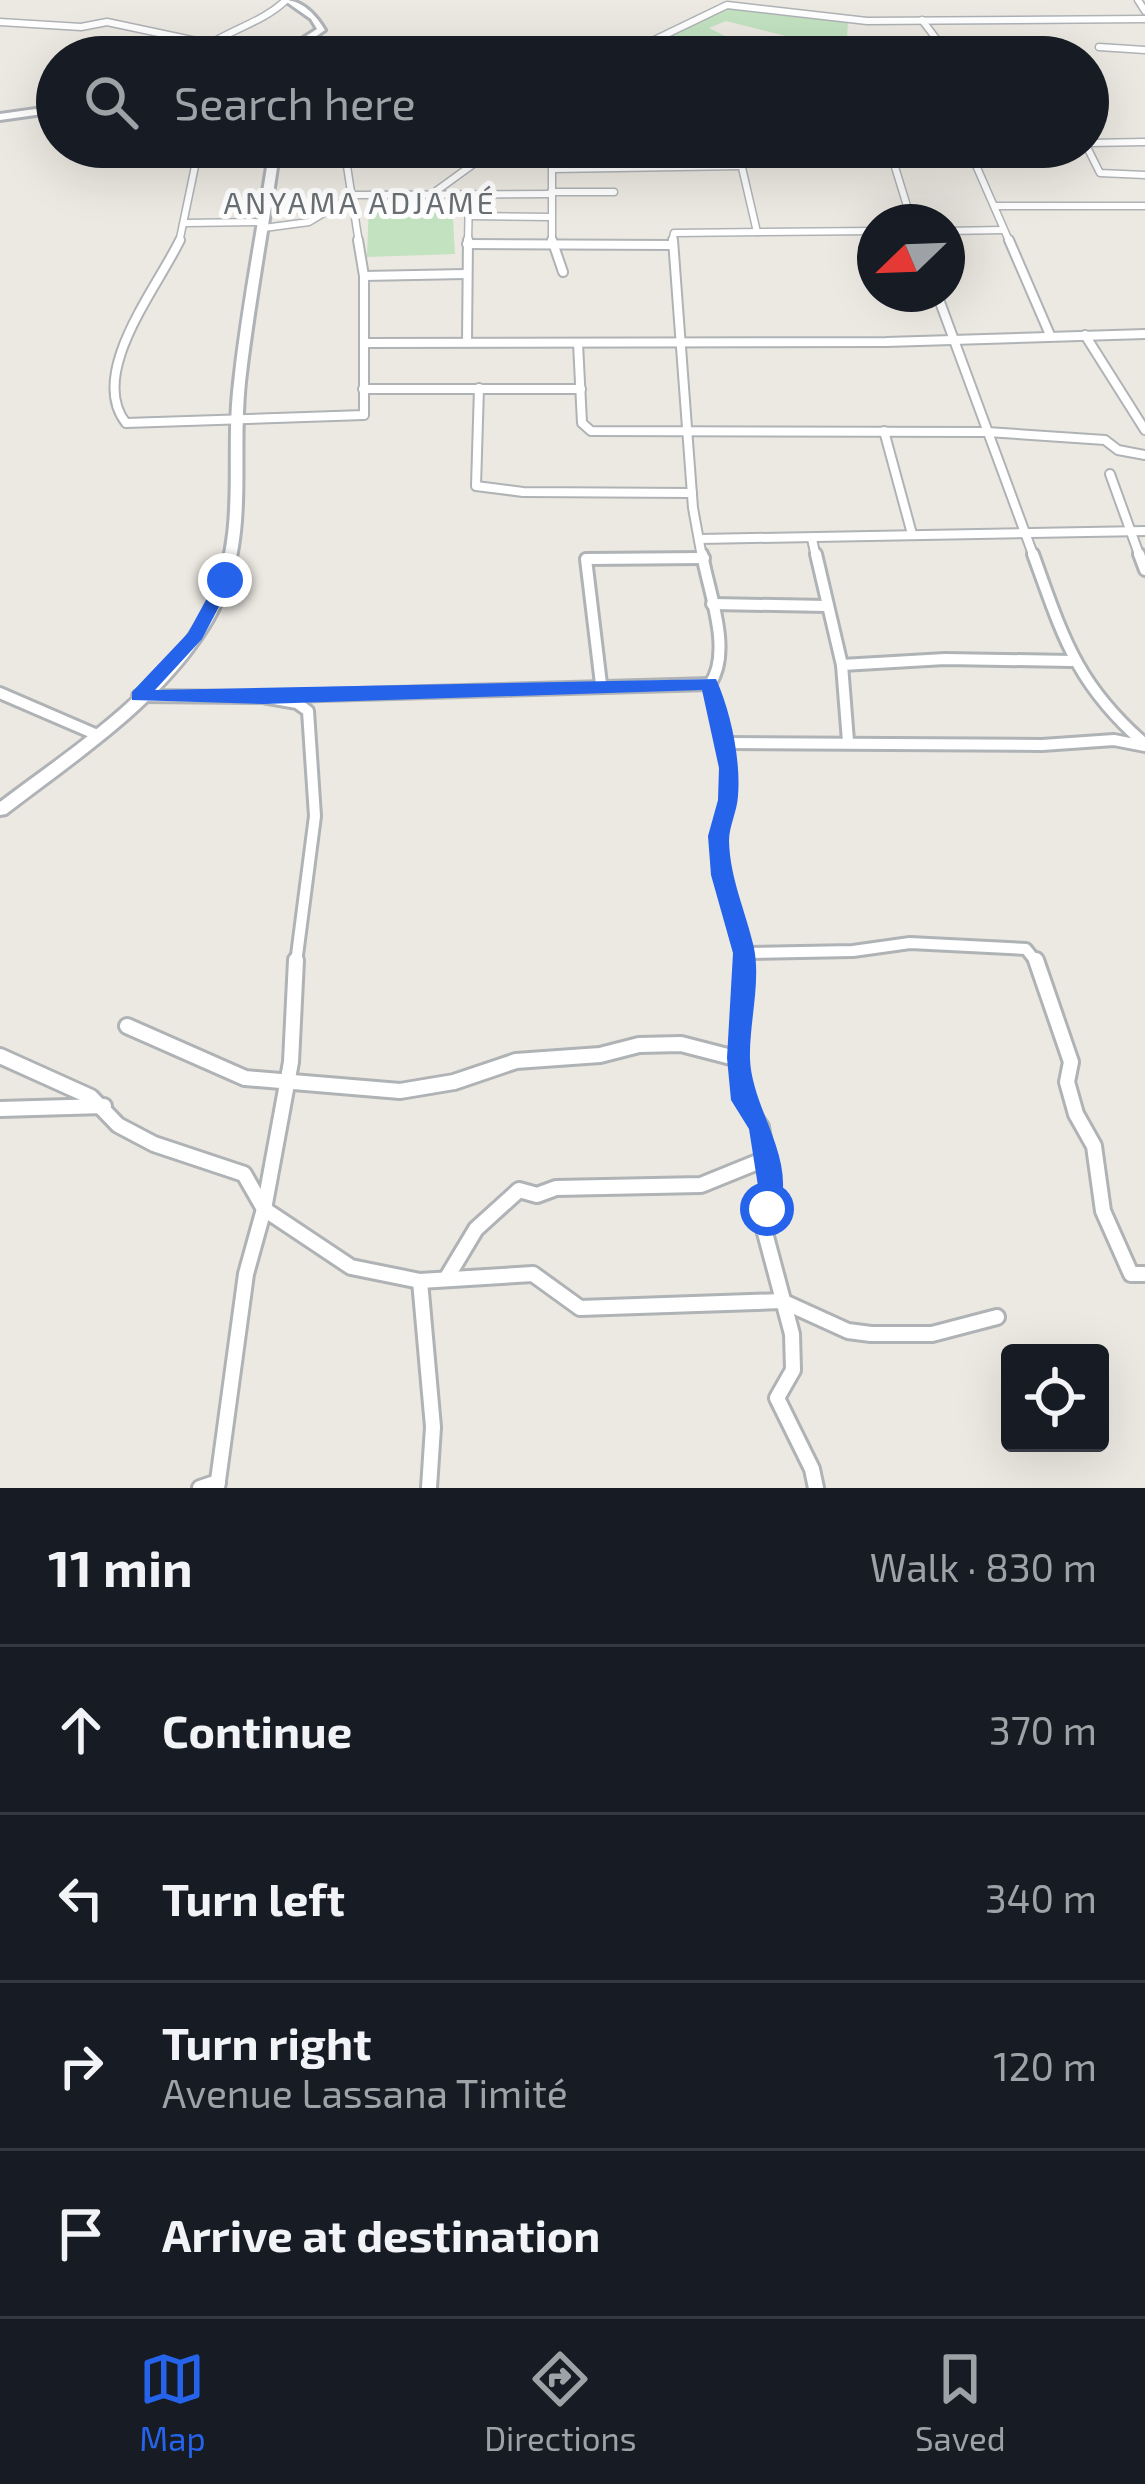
<!DOCTYPE html>
<html lang="en">
<head>
<meta charset="utf-8">
<style>
	body { margin:0; font-family:"Exo 2",sans-serif; background:#242831; color:#f1f3f6 }
	.controls { position:absolute; right:36px; bottom:36px; display:grid; overflow:hidden; border-radius:12px; box-shadow:0 12px 48px #0002 }
	.controls button { width:108px; height:108px; display:grid; place-items:center; padding:0; border:0; border-bottom:3px solid #363941; background:#171b24; color:#f1f3f6; font:60px sans-serif }
	.compass { position:absolute; left:857px; top:204px; width:108px; height:108px; border-radius:50%; background:#171b24; box-shadow:0 12px 48px #0002; rotate:247deg }
	.stop { position:absolute; width:36px; height:36px; margin:-27px; border:9px solid #2563eb; border-radius:50%; background:#fff }
	.stop.end { background:#2563eb; border-color:#fff; box-shadow:0 3px 12px #0008 }
	.list { margin:0; padding:0; list-style:none }
	h2 { display:flex; justify-content:space-between; align-items:center; height:156px; margin:0; padding:0 48px; font-size:51px }
	h2 small { font-size:39px; font-weight:400; color:#9ea1a6 }
	.list li { display:grid; grid-template-columns:78px 1fr auto; gap:36px; align-items:center; box-sizing:border-box; height:168px; padding:0 48px; border-top:3px solid #363941 }
	.list b { display:block; font-size:45px; white-space:nowrap }
	.list p { margin:0; font-size:39px; white-space:nowrap; color:#9ea1a6 }
	.list em { font-size:39px; font-style:normal; color:#9ea1a6 }
	.icon { flex:none; width:66px; height:66px; fill:none; stroke:currentColor; stroke-width:2; stroke-linecap:round; stroke-linejoin:round }
	.map { position:relative; flex:none; width:1145px; height:1488px; overflow:hidden }
	.search { position:absolute; background:#171b24; box-shadow:0 12px 48px #0002; left:36px; right:36px; top:36px; height:132px; display:flex; align-items:center; gap:30px; box-sizing:border-box; padding:0 42px; border-radius:66px; color:#9ea1a6; font-size:45px }
	.sheet { height:828px; background:#171b24 }
	nav { display:flex; justify-content:space-around; align-items:center; box-sizing:border-box; height:168px; border-top:3px solid #363941; background:#171b24; font-size:33px; color:#9ea1a6 }
	nav a { display:grid; justify-items:center; gap:6px }
	nav .on { color:#2563eb }
	.map>svg:first-child { display:block }
</style>
</head>
<body>
<div class="map">
<svg width="1145" height="1488" viewBox="0 0 1145 1488">
	<rect width="100%" height="100%" fill="#ece9e2"/>
	<g fill="#c2e2c0">
		<polygon points="726,7 848,21 847,38 819,57 788,57 805,41 726,21 709,28 745,46 753,56 630,57"/>
		<polygon points="452,201 455,254 367,257 369,203"/>
	</g>
	<g fill="none" stroke-linecap="round" stroke-linejoin="round">
		<defs>
			<g id="street-far3">
				<polyline points="1138,0 1145,11"/>
				<polyline points="922,20 950,57"/>
				<polyline points="0,22 81,27 107,22 206,43"/>
				<polyline points="1099,47 1145,50"/>
				<polyline points="346,48 572,49 608,57"/>
				<polyline points="292,49 346,48 346,57"/>
				<path d="M 194,57 C 220,31 259,26 286,0"/>
				<polyline points="619,57 727,5 867,21 1145,19"/>
				<polyline points="1088,143 1145,142"/>
				<polyline points="344,147 359,243"/>
				<polyline points="552,147 552,243"/>
				<polyline points="908,147 895,167 912,222"/>
				<polyline points="968,147 1010,243"/>
				<polyline points="1087,147 1100,173 1145,175"/>
				<polyline points="740,159 757,232"/>
				<polyline points="553,169 741,166"/>
				<polyline points="551,192 614,192"/>
				<polyline points="432,194 497,147"/>
				<polyline points="996,206 1145,206"/>
				<polyline points="469,216 551,217"/>
				<polyline points="185,223 265,222"/>
				<polyline points="264,228 309,222 354,195 551,194"/>
				<polyline points="947,231 1003,230"/>
				<polyline points="179,243 199,147"/>
				<polyline points="468,243 469,194"/>
				<polyline points="672,243 674,233 875,231"/>
			</g>
			<g id="street-far2">
				<path d="M 180,240 C 157,288 87,374 126,423 L 364,415 L 364,276 L 358,240"/>
				<polyline points="552,240 563,272"/>
				<polyline points="673,240 693,508 702,557"/>
				<polyline points="1009,240 1050,335"/>
				<polyline points="467,244 672,245"/>
				<polyline points="364,276 466,274"/>
				<polyline points="937,294 1034,557"/>
				<polyline points="1085,335 1145,430"/>
				<polyline points="467,342 468,240"/>
				<polyline points="367,343 886,342 1145,334"/>
				<polyline points="578,343 582,423 591,431 987,432 1105,440 1118,450 1145,455"/>
				<polyline points="479,388 476,486 523,492 692,493"/>
				<polyline points="363,389 581,389"/>
				<polyline points="884,431 912,534"/>
				<polyline points="1110,474 1140,557"/>
				<polyline points="700,539 1145,531"/>
				<polyline points="812,539 816,557"/>
			</g>
			<g id="street-far1">
				<path d="M 702,554 C 708,590 733,651 710,684 L 729,768 L 728,800 L 718,836 L 721,875 L 744,963"/>
				<polyline points="816,554 842,665 848,741"/>
				<path d="M 1033,554 C 1063,637 1076,684 1145,744"/>
				<polyline points="1139,554 1145,570"/>
				<polyline points="712,604 827,606"/>
				<polyline points="842,665 945,659 1072,661"/>
				<polyline points="601,684 586,559 704,558"/>
				<polyline points="0,693 95,734"/>
				<polyline points="138,696 269,697"/>
				<polyline points="287,696 710,684"/>
				<polyline points="263,697 297,703 308,711 315,816 296,963"/>
				<polyline points="725,743 1042,745 1114,740 1145,746"/>
				<polyline points="744,953 853,951 910,943 1026,949 1037,963"/>
			</g>
			<g id="street">
				<polyline points="744,960 739,1059 743,1100 761,1127 771,1186 764,1229 792,1334 793,1370 777,1398 812,1469 816,1488"/>
				<polyline points="1036,960 1071,1062 1067,1082 1076,1114 1094,1146 1103,1211 1131,1274 1145,1274"/>
				<polyline points="127,1026 245,1078 400,1091 454,1082 516,1061 600,1055 639,1045 681,1044 739,1059"/>
				<polyline points="0,1056 91,1097 118,1125 154,1144 244,1174 264,1209 351,1267 420,1281 533,1274 580,1308 782,1301 848,1331 871,1334 932,1334 997,1317"/>
				<polyline points="0,1109 104,1106"/>
				<polyline points="446,1279 476,1229 519,1190 537,1195 556,1188 701,1185 765,1159"/>
				<polyline points="420,1281 433,1427 429,1488"/>
				<polyline points="200,1488 218,1482"/>
				<polyline points="217,1488 246,1274 264,1209 291,1062 296,960"/>
			</g>
			<g id="secondary">
				<path d="M 284,0 C 302,0 316,15 325,30 C 301,48 280,57 250,57 L 289,47 L 317,29 L 311,19 Z"/>
				<polygon points="57,106 57,112 0,120 0,114"/>
				<path d="M 270,147 L 280,147 C 269,225 254,303 245,382 C 236,470 258,550 207,630 C 158,707 76,760 6,814 L 0,815 L 0,802 C 73,747 169,685 210,600 C 241,536 226,461 233,392 C 241,310 258,229 270,147 Z"/>
			</g>
		</defs>
		<use href="#street-far3" stroke="#afb3b6" stroke-width="9"/>
		<use href="#street-far2" stroke="#afb3b6" stroke-width="12"/>
		<use href="#street-far1" stroke="#afb3b6" stroke-width="16"/>
		<use href="#street" stroke="#afb3b6" stroke-width="20"/>
		<use href="#secondary" stroke="#afb2b6" stroke-width="6"/>
		<use href="#street-far3" stroke="#fff" stroke-width="6"/>
		<use href="#street-far2" stroke="#fff" stroke-width="8"/>
		<use href="#street-far1" stroke="#fff" stroke-width="10"/>
		<use href="#street" stroke="#fff" stroke-width="14"/>
		<use href="#secondary" fill="#fff" fill-rule="evenodd"/>
	</g>
	<path fill="#2563eb" d="M 219,576 L 233,580 L 202,639 L 155,690 L 716,679 C 731,712 741,761 738,796 C 737,812 729,826 729,841 C 730,879 746,912 754,948 C 761,983 749,1023 750,1059 C 752,1112 801,1162 776,1217 L 767,1220 L 755,1209 L 758,1186 L 749,1129 L 731,1100 L 727,1058 L 733,953 L 711,875 L 708,836 L 718,800 L 719,768 L 702,690 L 263,704 L 132,700 L 132,692 L 188,633 Z"/>
	<g text-anchor="middle" dominant-baseline="central" stroke-width="10" stroke-linejoin="round" paint-order="stroke">
		<g font-size="30" letter-spacing="3" fill="#6b7074" stroke="#fff">
			<text x="360" y="202">ANYAMA ADJAMÉ</text>
		</g>
	</g>
</svg>
<div class="controls">
<button><svg class="icon" aria-label="locate" viewBox="0 0 24 24"><circle cx="12" cy="12" r="6"/><path d="M12 2v4M12 18v4M2 12h4M18 12h4"/></svg></button>
</div>
<svg class="compass" viewBox="-18 -18 36 36"><path d="M0-13l5 13h-10z" fill="#e53935"/><path d="M0 13l5-13h-10z" fill="#9ea1a6"/></svg>
<div class="stop" style="left:767px;top:1209px"></div>
<div class="stop end" style="left:225px;top:580px"></div>
<div class="search"><svg class="icon" aria-label="search" viewBox="0 0 24 24"><circle cx="10" cy="10" r="6"/><path d="M15 15l6 6"/></svg>Search here</div>
</div>
<section class="sheet">
<h2>11 min<small>Walk · 830 m</small></h2>
<ul class="list">
<li><svg class="icon" aria-label="ahead" viewBox="0 0 24 24"><path d="M12 20V5M6 11l6-6 6 6"/></svg><div><b>Continue</b></div><em>370 m</em></li>
<li><svg class="icon" aria-label="left" viewBox="0 0 24 24"><path d="M17 20v-9H6M10 6l-5 5 5 5"/></svg><div><b>Turn left</b></div><em>340 m</em></li>
<li><svg class="icon" aria-label="right" viewBox="0 0 24 24"><path d="M7 20v-9h11M14 6l5 5-5 5"/></svg><div><b>Turn right</b><p>Avenue Lassana Timité</p></div><em>120 m</em></li>
<li><svg class="icon" aria-label="arrive" viewBox="0 0 24 24"><path d="M6 21V4h12l-3 4 3 4H6"/></svg><div><b>Arrive at destination</b></div></li>
</ul>
</section>
<nav>
<a class="on"><svg class="icon" aria-label="map" viewBox="0 0 24 24"><path d="M3 6l6-2 6 2 6-2v14l-6 2-6-2-6 2zM9 4v14M15 6v14"/></svg>Map</a>
<a><svg class="icon" aria-label="directions" viewBox="0 0 24 24"><path d="M12 3l9 9-9 9-9-9zM9 14v-3h6M13 9l2 2-2 2"/></svg>Directions</a>
<a><svg class="icon" aria-label="saved" viewBox="0 0 24 24"><path d="M7 4h10v16l-5-4-5 4z"/></svg>Saved</a>
</nav>
</body>
</html>
